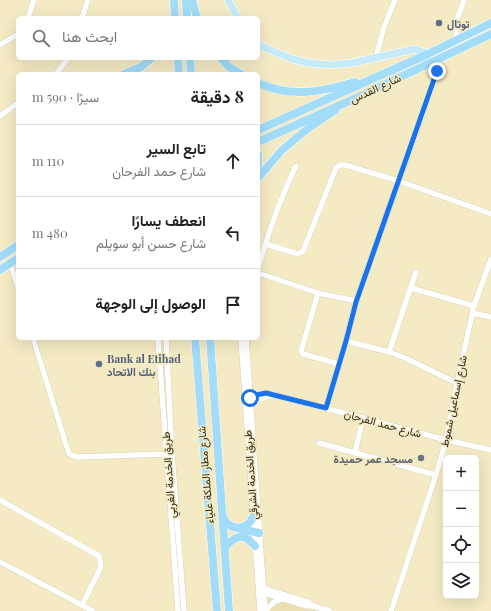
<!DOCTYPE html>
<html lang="ar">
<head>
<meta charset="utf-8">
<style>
	body { margin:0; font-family:"Playfair Display",Vazirmatn,serif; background:#f2f2f2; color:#202124; direction:rtl }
	.controls { position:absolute; right:12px; bottom:12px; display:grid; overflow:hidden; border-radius:6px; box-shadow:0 4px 16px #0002 }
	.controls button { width:36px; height:36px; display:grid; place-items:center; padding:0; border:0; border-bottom:1px solid #e0e0e0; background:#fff; color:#202124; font:20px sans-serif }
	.stop { position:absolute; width:12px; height:12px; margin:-9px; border:3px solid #1a73e8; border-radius:50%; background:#fff }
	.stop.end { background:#1a73e8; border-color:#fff; box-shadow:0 1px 4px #0008 }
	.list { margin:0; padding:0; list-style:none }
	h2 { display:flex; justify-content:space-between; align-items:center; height:52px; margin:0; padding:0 16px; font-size:17px }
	h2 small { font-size:13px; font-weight:400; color:#757577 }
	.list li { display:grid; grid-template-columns:26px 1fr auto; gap:12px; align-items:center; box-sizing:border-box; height:72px; padding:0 16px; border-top:1px solid #e0e0e0 }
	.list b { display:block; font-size:15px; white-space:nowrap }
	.list p { margin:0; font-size:13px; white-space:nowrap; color:#757577 }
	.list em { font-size:13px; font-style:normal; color:#757577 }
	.icon { flex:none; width:22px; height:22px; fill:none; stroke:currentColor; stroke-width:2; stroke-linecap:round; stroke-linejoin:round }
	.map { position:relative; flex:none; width:491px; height:611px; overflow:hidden; direction:ltr }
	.search { position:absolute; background:#fff; box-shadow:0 4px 16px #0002; left:16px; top:16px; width:244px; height:44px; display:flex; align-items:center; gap:10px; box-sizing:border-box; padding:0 14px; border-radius:6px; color:#757577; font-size:15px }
	.panel { position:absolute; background:#fff; box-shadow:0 4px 16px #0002; left:16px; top:72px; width:244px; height:268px; border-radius:6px; direction:rtl }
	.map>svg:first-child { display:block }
</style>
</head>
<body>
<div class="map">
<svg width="491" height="611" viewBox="0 0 491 611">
	<rect width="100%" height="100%" fill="#f4eac4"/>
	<polygon fill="#ece0b3" points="267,594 316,611 269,611"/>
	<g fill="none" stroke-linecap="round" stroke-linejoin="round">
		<defs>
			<g id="minor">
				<polyline points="28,18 34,0"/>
				<polyline points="82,18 88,0"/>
				<polyline points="457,40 455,25 464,0"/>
				<polyline points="0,45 18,34"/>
				<polyline points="376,57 384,27 395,0"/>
				<polyline points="56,74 68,58"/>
				<polyline points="0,116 18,103"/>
				<polyline points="265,244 298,254 303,251 336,168 340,165 345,165 399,181 491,214"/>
				<polyline points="10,263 18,287"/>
				<path d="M 258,269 C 268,233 280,199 296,166"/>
				<polyline points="258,273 318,293 356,301"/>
				<polyline points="411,288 474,306"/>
				<polyline points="318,293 301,351 303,354 339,364"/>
				<polyline points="473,313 491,317"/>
				<polyline points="33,338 69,454 77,457 166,454"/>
				<polyline points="158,338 178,611"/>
				<polyline points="166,338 172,453 184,611"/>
				<polyline points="241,338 260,611"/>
				<polyline points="246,338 265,611"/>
				<polyline points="346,341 389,352 416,272"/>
				<polyline points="389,352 405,358 457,383"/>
				<polyline points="248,400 259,394 275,395 446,440 491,450"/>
				<polyline points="249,403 273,395"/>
				<polyline points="326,408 346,341 356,301 436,76 437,71 435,60"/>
				<polyline points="319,443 436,475"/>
				<polyline points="355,453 363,418"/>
				<polyline points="0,500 99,556 101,567 82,605"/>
				<polyline points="0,562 93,611"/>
				<polyline points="260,587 308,602 313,606"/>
				<polyline points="261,592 307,606 313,606 330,611"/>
				<polyline points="265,611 274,602 282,599"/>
				<polyline points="391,611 436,475 446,440 457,383 474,306 491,259"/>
			</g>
			<g id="major">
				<polyline points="228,0 238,18"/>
				<polyline points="258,42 263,47 292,59 309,63 330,65 352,63 415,49 428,54"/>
			</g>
			<g id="highway">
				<polyline points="174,0 175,18"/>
				<polyline points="186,0 187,18"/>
				<polyline points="192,0 197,18"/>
				<polyline points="178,58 179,74"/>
				<polyline points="190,58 191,74"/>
				<polyline points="221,58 229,67 241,74"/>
				<polyline points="124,74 141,67 152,58"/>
				<path d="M 258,83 C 292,98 321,92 355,82"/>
				<polyline points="258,130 428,54 491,23"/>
				<polyline points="258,142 356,98 491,34"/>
				<polyline points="258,155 258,165"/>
				<polyline points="258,178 282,150 306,130 335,110"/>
				<polyline points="0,257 18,245"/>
				<polyline points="0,270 18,258"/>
				<polyline points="195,338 217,611"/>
				<polyline points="210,338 229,611"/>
				<path d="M 223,516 C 228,531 246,532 253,517"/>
				<polyline points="238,528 259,533"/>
				<path d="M 225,547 C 237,535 243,532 255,546"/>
			</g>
		</defs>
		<use href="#minor" stroke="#c9bf9b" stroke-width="6"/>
		<use href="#major" stroke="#fff" stroke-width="8"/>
		<use href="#highway" stroke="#fff" stroke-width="9"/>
		<use href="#minor" stroke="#fff" stroke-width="5.5"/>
		<use href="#major" stroke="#c7eafb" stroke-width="7"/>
		<use href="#highway" stroke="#a2dcf8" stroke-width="8"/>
	</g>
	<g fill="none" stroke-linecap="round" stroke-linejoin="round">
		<polyline stroke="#1a73e8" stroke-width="5" points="250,398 256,395 266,393 326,408 346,341 356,302 437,71"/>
	</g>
	<g fill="#5c6f8a" stroke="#f4eac4" stroke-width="1.5">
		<circle cx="439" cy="23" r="4"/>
		<circle cx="99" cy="364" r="4"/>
	</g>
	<circle fill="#6b7280" stroke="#f4eac4" stroke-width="1.5" cx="421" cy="458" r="4"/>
	<g text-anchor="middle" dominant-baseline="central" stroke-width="3" stroke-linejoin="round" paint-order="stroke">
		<g font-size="11" font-weight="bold" fill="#4e5e75" stroke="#f4eac4" text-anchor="start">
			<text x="447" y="23">توتال</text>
			<text x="107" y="358">Bank al Etihad<tspan x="107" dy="13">بنك الاتحاد</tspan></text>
		</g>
		<g font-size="11" fill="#2f2b1d" stroke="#f4eac4">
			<text transform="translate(375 88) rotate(-25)">شارع القدس</text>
			<text transform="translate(453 401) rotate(-78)">شارع إسماعيل شموط</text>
			<text transform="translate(383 423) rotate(15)">شارع حمد الفرحان</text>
			<text transform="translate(168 475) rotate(-94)">طريق الخدمة الغربي</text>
			<text transform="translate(205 475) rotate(-95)">شارع مطار الملكة علياء</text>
			<text transform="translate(250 475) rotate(-94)">طريق الخدمة الشرقي</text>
		</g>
		<g font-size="11" font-weight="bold" fill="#5b616d" stroke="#f4eac4" text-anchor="end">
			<text x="413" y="458">مسجد عمر حميدة</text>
		</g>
	</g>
</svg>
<div class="controls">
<button>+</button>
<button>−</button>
<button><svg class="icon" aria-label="locate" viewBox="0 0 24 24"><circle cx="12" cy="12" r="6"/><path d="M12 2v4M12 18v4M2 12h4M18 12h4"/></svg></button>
<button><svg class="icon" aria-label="layers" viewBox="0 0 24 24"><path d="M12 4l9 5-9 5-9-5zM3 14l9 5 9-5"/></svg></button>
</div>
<div class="stop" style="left:250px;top:398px"></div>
<div class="stop end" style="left:437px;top:71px"></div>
<div class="search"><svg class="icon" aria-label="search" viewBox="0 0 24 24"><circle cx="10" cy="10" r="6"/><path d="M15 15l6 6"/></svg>ابحث هنا</div>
<section class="panel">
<h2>8 دقيقة<small>سيرًا · 590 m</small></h2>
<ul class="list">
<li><svg class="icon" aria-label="ahead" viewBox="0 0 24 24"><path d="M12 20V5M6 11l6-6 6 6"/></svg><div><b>تابع السير</b><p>شارع حمد الفرحان</p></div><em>110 m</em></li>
<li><svg class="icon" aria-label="left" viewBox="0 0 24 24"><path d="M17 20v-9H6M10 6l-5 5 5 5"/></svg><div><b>انعطف يسارًا</b><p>شارع حسن أبو سويلم</p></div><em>480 m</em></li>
<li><svg class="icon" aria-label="arrive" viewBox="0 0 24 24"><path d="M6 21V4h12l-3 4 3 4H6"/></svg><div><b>الوصول إلى الوجهة</b></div></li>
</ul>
</section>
</div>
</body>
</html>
